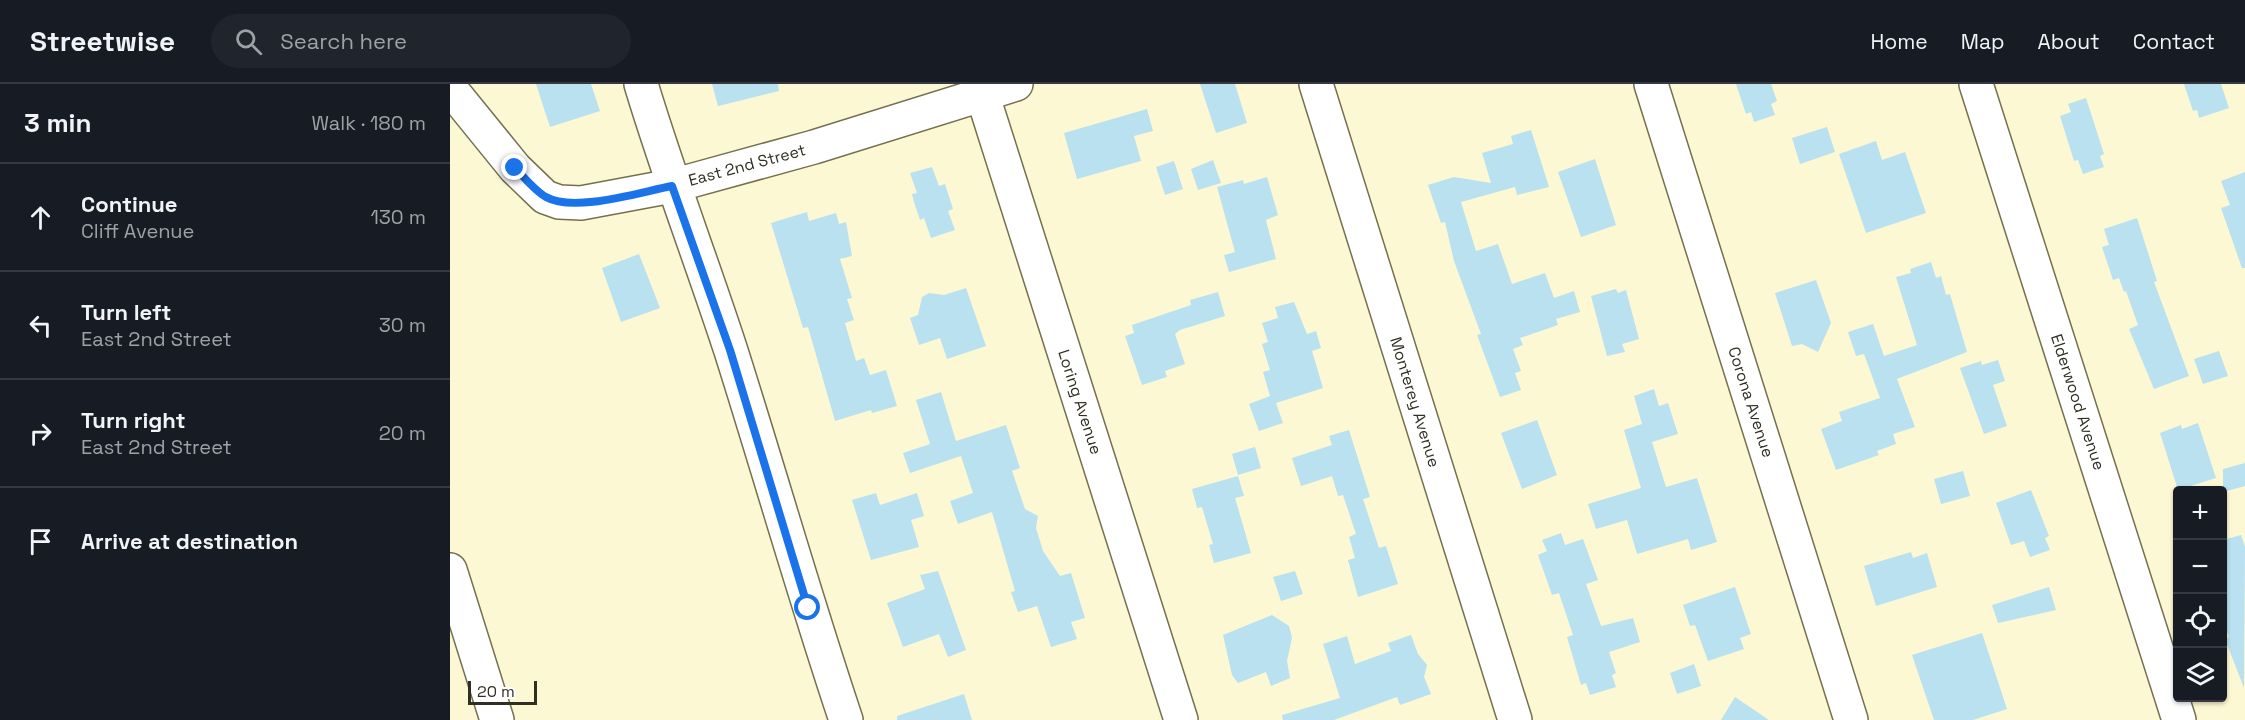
<!DOCTYPE html>
<html lang="en">
<head>
<meta charset="utf-8">
<style>
	body { margin:0; font-family:"Space Grotesk",sans-serif; background:#20242c; color:#f1f3f6 }
	.controls { position:absolute; right:18px; bottom:18px; display:grid; overflow:hidden; border-radius:6px; box-shadow:0 2px 4px #0004 }
	.controls button { width:54px; height:54px; display:grid; place-items:center; padding:0; border:0; border-bottom:2px solid #363941; background:#171b24; color:#f1f3f6; font:30px sans-serif }
	.scale { position:absolute; left:18px; bottom:15px; width:69px; box-sizing:border-box; padding-left:6px; border:3px solid #312f21; border-top:0; font-size:16px; line-height:21px; white-space:nowrap; color:#312f21; -webkit-text-stroke:4px #fff; paint-order:stroke }
	.stop { position:absolute; width:18px; height:18px; margin:-14px; border:4px solid #1a73e8; border-radius:50%; background:#fff }
	.stop.end { background:#1a73e8; border-color:#fff; box-shadow:0 2px 6px #0008 }
	.list { margin:0; padding:0; list-style:none }
	h2 { display:flex; justify-content:space-between; align-items:center; height:78px; margin:0; padding:0 24px; font-size:26px }
	h2 small { font-size:20px; font-weight:400; color:#9ea1a6 }
	.list li { display:grid; grid-template-columns:39px 1fr auto; gap:18px; align-items:center; box-sizing:border-box; height:108px; padding:0 24px; border-top:2px solid #363941 }
	.list b { display:block; font-size:22px; white-space:nowrap }
	.list p { margin:0; font-size:20px; white-space:nowrap; color:#9ea1a6 }
	.list em { font-size:20px; font-style:normal; color:#9ea1a6 }
	.icon { flex:none; width:33px; height:33px; fill:none; stroke:currentColor; stroke-width:2; stroke-linecap:round; stroke-linejoin:round }
	.map { position:relative; flex:none; width:1795px; height:636px; overflow:hidden }
	header { display:flex; align-items:center; gap:36px; box-sizing:border-box; height:84px; padding:0 30px; background:#171b24; border-bottom:2px solid #363941 }
	header strong { font-size:28px }
	nav { display:flex; gap:33px; margin-inline-start:auto; font-size:21px }
	.search { width:420px; height:54px; background:#20242c; display:flex; align-items:center; gap:15px; box-sizing:border-box; padding:0 21px; border-radius:33px; color:#9ea1a6; font-size:22px }
	main { display:flex }
	aside { flex:1; background:#171b24 }
	.map>svg:first-child { display:block }
</style>
</head>
<body>
<header>
<strong>Streetwise</strong>
<div class="search"><svg class="icon" aria-label="search" viewBox="0 0 24 24"><circle cx="10" cy="10" r="6"/><path d="M15 15l6 6"/></svg>Search here</div>
<nav><a>Home</a><a>Map</a><a>About</a><a>Contact</a></nav>
</header>
<main>
<aside>
<h2>3 min<small>Walk · 180 m</small></h2>
<ul class="list">
<li><svg class="icon" aria-label="ahead" viewBox="0 0 24 24"><path d="M12 20V5M6 11l6-6 6 6"/></svg><div><b>Continue</b><p>Cliff Avenue</p></div><em>130 m</em></li>
<li><svg class="icon" aria-label="left" viewBox="0 0 24 24"><path d="M17 20v-9H6M10 6l-5 5 5 5"/></svg><div><b>Turn left</b><p>East 2nd Street</p></div><em>30 m</em></li>
<li><svg class="icon" aria-label="right" viewBox="0 0 24 24"><path d="M7 20v-9h11M14 6l5 5-5 5"/></svg><div><b>Turn right</b><p>East 2nd Street</p></div><em>20 m</em></li>
<li><svg class="icon" aria-label="arrive" viewBox="0 0 24 24"><path d="M6 21V4h12l-3 4 3 4H6"/></svg><div><b>Arrive at destination</b></div></li>
</ul>
</aside>
<div class="map">
<svg width="1795" height="636" viewBox="0 0 1795 636">
	<rect width="100%" height="100%" fill="#fdf8d4"/>
	<g fill="#b9e1f0">
		<polygon points="86,0 141,0 150,27 100,43"/>
		<polygon points="262,0 328,0 329,7 268,22"/>
		<polygon points="750,0 785,0 797,39 766,49"/>
		<polygon points="1286,0 1321,0 1327,17 1321,20 1325,31 1304,38 1301,28 1296,30"/>
		<polygon points="1734,0 1771,0 1779,24 1749,34 1747,26 1743,27"/>
		<polygon points="1636,14 1654,70 1650,72 1654,83 1633,90 1628,76 1624,77 1610,32 1621,28 1618,20"/>
		<polygon points="697,25 703,47 684,52 691,77 627,95 614,49"/>
		<polygon points="1377,43 1385,68 1350,80 1342,54"/>
		<polygon points="1081,46 1099,103 1067,111 1065,103 1011,118 1026,167 1048,160 1062,200 1095,189 1104,214 1124,207 1130,228 1106,235 1108,241 1070,254 1073,261 1063,265 1071,287 1065,289 1071,306 1050,313 1027,251 1031,250 1004,177 995,138 991,139 978,101 1004,93 1041,99 1032,69 1063,60 1061,52"/>
		<polygon points="1426,57 1432,76 1455,68 1476,129 1416,149 1389,70"/>
		<polygon points="1145,75 1166,141 1131,153 1108,88"/>
		<polygon points="763,76 771,99 748,106 741,85"/>
		<polygon points="724,77 733,105 715,111 706,83"/>
		<polygon points="482,83 489,102 495,100 503,125 498,127 505,146 481,154 474,134 470,136 464,118 462,110 467,109 460,89"/>
		<polygon points="1795,88 1795,184 1792,184 1771,124 1780,121 1771,97"/>
		<polygon points="817,93 828,131 816,136 826,175 779,188 774,171 785,168 767,103 793,96 794,100"/>
		<polygon points="357,128 359,137 386,129 389,140 396,138 402,172 390,175 402,214 397,215 404,236 395,239 406,277 414,274 420,291 436,286 447,322 422,329 421,326 385,337 358,243 353,244 321,139"/>
		<polygon points="1687,134 1707,197 1704,198 1739,292 1704,305 1679,245 1688,241 1676,207 1674,208 1669,194 1663,196 1652,163 1659,161 1654,145"/>
		<polygon points="189,170 210,224 171,238 152,184"/>
		<polygon points="1481,178 1486,194 1491,192 1496,211 1500,210 1517,268 1447,295 1465,343 1443,350 1446,360 1427,367 1429,371 1386,386 1371,345 1392,337 1389,328 1430,314 1414,270 1406,272 1398,248 1423,240 1434,272 1467,261 1446,193 1461,189 1460,185"/>
		<polygon points="1366,196 1381,239 1368,268 1352,260 1342,262 1325,209"/>
		<polygon points="516,204 536,262 497,275 490,254 469,261 460,234 468,231 472,213 479,209 494,211"/>
		<polygon points="1166,205 1168,209 1176,206 1189,255 1172,260 1175,268 1157,272 1141,212"/>
		<polygon points="768,208 775,232 730,246 725,250 735,280 715,287 717,293 692,301 675,252 684,249 682,241 741,221 740,216"/>
		<polygon points="844,218 857,250 866,247 871,264 862,267 873,304 826,319 833,339 809,347 799,320 820,312 813,288 820,286 812,260 818,258 812,239 828,234 825,223"/>
		<polygon points="1769,267 1778,292 1753,300 1744,275"/>
		<polygon points="1548,276 1555,297 1543,301 1557,342 1534,350 1510,284 1531,277 1532,281"/>
		<polygon points="1204,305 1209,322 1218,319 1228,350 1202,358 1216,403 1247,394 1267,458 1241,466 1238,455 1187,470 1177,436 1146,445 1138,420 1191,404 1174,346 1192,340 1184,312"/>
		<polygon points="491,308 506,357 556,341 570,384 562,387 575,425 588,432 586,444 593,467 610,492 621,489 635,534 621,538 627,555 601,563 587,522 568,528 561,508 565,507 542,428 508,440 500,417 523,409 510,369 511,372 460,389 453,369 480,360 466,316"/>
		<polygon points="1087,336 1107,391 1072,405 1051,349"/>
		<polygon points="1748,339 1766,394 1728,406 1710,349 1731,341 1732,345"/>
		<polygon points="899,346 920,413 913,415 929,464 936,462 948,500 908,513 898,476 905,474 899,453 906,450 893,411 888,412 882,392 851,402 842,374 882,361 879,352"/>
		<polygon points="805,363 811,384 788,391 782,370"/>
		<polygon points="1795,379 1795,402 1773,408 1773,385"/>
		<polygon points="1513,387 1520,412 1491,420 1484,395"/>
		<polygon points="788,392 794,412 785,414 801,469 764,479 759,461 763,460 752,423 747,424 742,405"/>
		<polygon points="1581,406 1599,452 1595,454 1600,466 1580,473 1574,457 1561,461 1546,419"/>
		<polygon points="426,409 430,421 467,409 474,432 461,436 469,463 421,476 402,416"/>
		<polygon points="1111,449 1115,461 1133,455 1148,496 1136,500 1151,542 1183,534 1190,558 1159,568 1166,589 1162,591 1166,603 1140,611 1136,599 1131,601 1117,553 1123,551 1109,509 1102,511 1088,471 1097,467 1092,456"/>
		<polygon points="1791,451 1795,463 1794,604 1775,555 1779,553 1773,537 1773,456"/>
		<polygon points="1461,468 1463,474 1477,469 1487,503 1426,522 1414,482"/>
		<polygon points="488,487 516,566 498,573 489,550 453,563 437,519 475,505 470,491"/>
		<polygon points="845,487 853,510 831,517 823,493"/>
		<polygon points="1285,503 1301,550 1290,554 1294,565 1258,577 1245,541 1240,542 1233,521"/>
		<polygon points="1599,503 1606,526 1548,539 1542,521"/>
		<polygon points="822,531 839,542 842,554 837,577 840,594 821,602 816,588 788,599 782,591 773,551"/>
		<polygon points="1532,549 1557,625 1523,636 1484,636 1462,571"/>
		<polygon points="961,551 968,570 977,581 974,593 981,610 950,621 947,613 884,636 833,636 832,631 890,614 873,560 897,552 905,580 941,567 938,559"/>
		<polygon points="1244,580 1251,602 1227,610 1220,589"/>
		<polygon points="514,610 522,636 447,636 447,632"/>
		<polygon points="1285,613 1319,636 1271,636"/>
	</g>
	<g fill="none" stroke-linecap="round" stroke-linejoin="round">
		<defs>
			<g id="minor">
				<path d="M 191,0 C 218,90 252,178 281,267 C 320,390 355,514 396,636"/>
				<polyline points="529,0 731,636"/>
				<polyline points="866,0 1065,636"/>
				<polyline points="1201,0 1401,636"/>
				<polyline points="1526,0 1729,636"/>
				<polyline points="0,4 65,84 95,113 109,118 131,119 222,102 364,63 566,0"/>
				<polyline points="0,486 47,636"/>
			</g>
		</defs>
		<use href="#minor" stroke="#747050" stroke-width="36"/>
		<use href="#minor" stroke="#fff" stroke-width="33"/>
	</g>
	<g fill="none" stroke-linecap="round" stroke-linejoin="round">
		<path stroke="#1a73e8" stroke-width="8" d="M 65,84 C 74,93 85,107 96,113 C 124,129 190,108 222,102 L 280,266 L 358,524"/>
	</g>
	<g text-anchor="middle" dominant-baseline="central" stroke-width="4.5" stroke-linejoin="round" paint-order="stroke">
		<g font-size="16" fill="#312f21" stroke="#fff">
			<text transform="translate(297 81) rotate(-15)">East 2nd Street</text>
			<text transform="translate(630 318) rotate(72)">Loring Avenue</text>
			<text transform="translate(965 318) rotate(73)">Monterey Avenue</text>
			<text transform="translate(1301 318) rotate(72)">Corona Avenue</text>
			<text transform="translate(1628 318) rotate(72)">Elderwood Avenue</text>
		</g>
	</g>
</svg>
<div class="controls">
<button>+</button>
<button>−</button>
<button><svg class="icon" aria-label="locate" viewBox="0 0 24 24"><circle cx="12" cy="12" r="6"/><path d="M12 2v4M12 18v4M2 12h4M18 12h4"/></svg></button>
<button><svg class="icon" aria-label="layers" viewBox="0 0 24 24"><path d="M12 4l9 5-9 5-9-5zM3 14l9 5 9-5"/></svg></button>
</div>
<div class="scale">20 m</div>
<div class="stop" style="left:358px;top:524px"></div>
<div class="stop end" style="left:65px;top:84px"></div>
</div>
</main>
</body>
</html>
